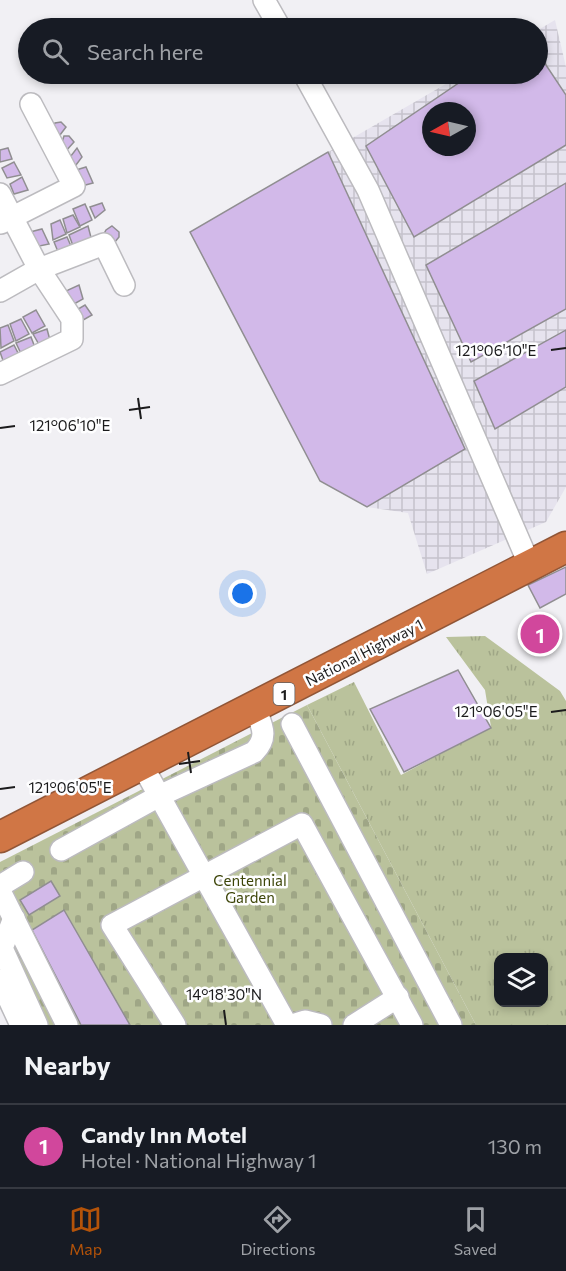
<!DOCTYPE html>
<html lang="en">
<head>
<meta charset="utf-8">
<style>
	body { margin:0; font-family:Commissioner,sans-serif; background:#242831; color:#f1f3f6 }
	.controls { position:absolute; right:18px; bottom:18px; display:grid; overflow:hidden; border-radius:12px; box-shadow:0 3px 9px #0003 }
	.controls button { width:54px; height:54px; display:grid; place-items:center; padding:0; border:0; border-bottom:2px solid #363941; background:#171b24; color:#f1f3f6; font:30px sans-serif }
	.compass { position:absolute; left:422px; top:102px; width:54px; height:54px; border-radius:50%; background:#171b24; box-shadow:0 3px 9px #0003; rotate:262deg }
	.you { position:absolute; left:243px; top:594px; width:21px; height:21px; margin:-15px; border:4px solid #fff; border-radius:50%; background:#1a73e8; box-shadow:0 0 0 9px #1a73e833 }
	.badge { display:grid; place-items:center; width:39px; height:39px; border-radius:50%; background:#b45309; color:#fff; font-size:20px; font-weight:700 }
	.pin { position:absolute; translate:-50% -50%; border:3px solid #fff; box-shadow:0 2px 6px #0006 }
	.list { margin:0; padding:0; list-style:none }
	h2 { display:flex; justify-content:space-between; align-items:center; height:78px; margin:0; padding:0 24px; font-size:26px }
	h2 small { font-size:20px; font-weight:400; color:#9ea1a6 }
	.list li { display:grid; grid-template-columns:39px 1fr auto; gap:18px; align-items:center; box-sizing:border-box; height:84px; padding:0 24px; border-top:2px solid #363941 }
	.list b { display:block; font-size:22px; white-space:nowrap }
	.list p { margin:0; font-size:20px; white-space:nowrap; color:#9ea1a6 }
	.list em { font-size:20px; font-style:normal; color:#9ea1a6 }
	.icon { flex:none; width:33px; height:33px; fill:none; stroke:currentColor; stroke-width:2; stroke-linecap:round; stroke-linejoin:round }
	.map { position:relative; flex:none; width:566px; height:1025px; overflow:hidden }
	.search { position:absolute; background:#171b24; box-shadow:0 3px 9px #0003; left:18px; right:18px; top:18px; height:66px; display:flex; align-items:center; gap:15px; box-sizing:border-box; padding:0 21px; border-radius:33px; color:#9ea1a6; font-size:22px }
	.sheet { height:162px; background:#171b24 }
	nav { display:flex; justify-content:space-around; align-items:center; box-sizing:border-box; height:84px; border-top:2px solid #363941; background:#171b24; font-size:16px; color:#9ea1a6 }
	nav a { display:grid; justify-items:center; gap:3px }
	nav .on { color:#b45309 }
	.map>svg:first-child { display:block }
</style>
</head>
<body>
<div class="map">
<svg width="566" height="1025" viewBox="0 0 566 1025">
	<defs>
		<pattern id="industrial-grid" width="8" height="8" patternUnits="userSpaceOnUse" patternTransform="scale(1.5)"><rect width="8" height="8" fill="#e6e3ee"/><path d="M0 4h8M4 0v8" fill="none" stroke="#c5c2cc"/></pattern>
		<pattern id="grass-tufts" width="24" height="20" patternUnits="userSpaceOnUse" patternTransform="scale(1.5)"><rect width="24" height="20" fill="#bac29c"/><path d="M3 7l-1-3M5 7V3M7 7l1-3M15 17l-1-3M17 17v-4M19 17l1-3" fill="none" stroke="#9fa686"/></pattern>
		<pattern id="cemetery-stones" width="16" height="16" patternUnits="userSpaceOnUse" patternTransform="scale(1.5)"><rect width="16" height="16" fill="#bac29c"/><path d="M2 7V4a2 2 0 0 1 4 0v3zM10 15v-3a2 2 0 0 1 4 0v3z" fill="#9fa686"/></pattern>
	</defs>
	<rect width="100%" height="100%" fill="#f1f0f4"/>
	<path fill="url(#industrial-grid)" fill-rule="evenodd" d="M 555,20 L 566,67 L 566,487 L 546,522 L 427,574 L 408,513 L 367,507 L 320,481 L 190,232 L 463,74 L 538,74 L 538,30 ZM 431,111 L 467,111 L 467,147 L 431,147 Z"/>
	<path fill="url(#grass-tufts)" fill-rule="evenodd" d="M 485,636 L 560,691 L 566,701 L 566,1025 L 476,1025 L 307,705 L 354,682 L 401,775 L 491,727 L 485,690 L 446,637 ZM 498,958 L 544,958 L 544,1002 L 498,1002 Z"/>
	<polygon fill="url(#cemetery-stones)" points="307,705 476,1025 27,1025 0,964 0,862"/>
	<g fill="#d2b9e9" stroke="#908e91" stroke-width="1.5" fill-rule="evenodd">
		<path d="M 538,53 L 566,95 L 566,145 L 414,237 L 366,146 L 472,74 L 538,74 ZM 431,111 L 467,111 L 467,147 L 431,147 Z"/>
		<polygon points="61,122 66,127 57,139 51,131 55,123"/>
		<polygon points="64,136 69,136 74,142 64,153 60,148"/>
		<polygon points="8,148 12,159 0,162 0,150"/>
		<polygon points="77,148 82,157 73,169 67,161"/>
		<polygon points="328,152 465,449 367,507 320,481 190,232"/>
		<polygon points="14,162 21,175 7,178 2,168"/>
		<polygon points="86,167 93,183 78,187 76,170"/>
		<polygon points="22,177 28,190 14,194 10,184"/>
		<polygon points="566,183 566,309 471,362 426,265"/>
		<polygon points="102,203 105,210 95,218 90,207"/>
		<polygon points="85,204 92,220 80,226 73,209"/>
		<polygon points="73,215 80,227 67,233 63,219"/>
		<polygon points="60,220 66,234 53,240 51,224"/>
		<polygon points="88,226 93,245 76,254 69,235"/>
		<polygon points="112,226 119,232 119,237 110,248 100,241 106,230"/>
		<polygon points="42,229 49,244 39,246 42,257 30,232"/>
		<polygon points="67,237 74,253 61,259 54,242"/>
		<polygon points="79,285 83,299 67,308 60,299 68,290"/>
		<polygon points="85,305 92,315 78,323 73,312"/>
		<polygon points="36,310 45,326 32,333 23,317"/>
		<polygon points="21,319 29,334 16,341 10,324"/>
		<polygon points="8,325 14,341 1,348 0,328"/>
		<polygon points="47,329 51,344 41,348 33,334"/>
		<polygon points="566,330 566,387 495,429 474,381"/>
		<polygon points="31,337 37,353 24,360 16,343"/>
		<polygon points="14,345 22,361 6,369 0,352"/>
		<polygon points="566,567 566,594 540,608 528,585"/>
		<polygon points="458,670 491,728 404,772 370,709"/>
		<polygon points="51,881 60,896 29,915 20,900"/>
		<polygon points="64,910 130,1025 81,1025 32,930"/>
	</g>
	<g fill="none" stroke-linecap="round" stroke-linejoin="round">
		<defs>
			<g id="minor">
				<polyline points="264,0 280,28"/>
				<polyline points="304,74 368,190 530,566"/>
				<polyline points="0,194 39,269 72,319 72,339 0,374"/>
				<polyline points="1,223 74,186 31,104"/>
				<polyline points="0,291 39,269 104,244 124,285"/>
				<polyline points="292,724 451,1025"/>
				<polyline points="142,765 287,1025"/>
				<path d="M 61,850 L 159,796 L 254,752 C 269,737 262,726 255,708"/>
				<polyline points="0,886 23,872"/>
				<polyline points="0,891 67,1025"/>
				<polyline points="14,918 2,948 37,1025"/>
				<polyline points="0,980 21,1025"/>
				<polyline points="175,1025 112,925 302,824 412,1025"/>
				<polyline points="292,1025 305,1021 321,1025"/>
				<polyline points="354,1025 398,997"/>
			</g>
			<polyline id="highway" points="0,837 566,547"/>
		</defs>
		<use href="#minor" stroke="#bcbbbf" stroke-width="24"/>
		<use href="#highway" stroke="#915637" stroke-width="33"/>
		<use href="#minor" stroke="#fff" stroke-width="21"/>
		<use href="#highway" stroke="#d07645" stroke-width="30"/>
	</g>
	<path fill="none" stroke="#1b1b1c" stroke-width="2" d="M 551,350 L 566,348M 138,398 L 141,419M 129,410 L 150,407M 0,428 L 15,426M 551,712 L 566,710M 188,752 L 191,773M 179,764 L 200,761M 0,789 L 15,787M 224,1010 L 226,1025"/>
	<g text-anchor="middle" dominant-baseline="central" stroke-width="5" stroke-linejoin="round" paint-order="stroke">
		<rect fill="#fefeff" stroke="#5f5f60" stroke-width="1.5" x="273.5" y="683" width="21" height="22" rx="4.5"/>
		<g font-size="14" font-weight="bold" fill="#1b1b1c">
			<text x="284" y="694">1</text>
		</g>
		<g font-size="15" fill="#1b1b1c" stroke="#fefeff">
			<text transform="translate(364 652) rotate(-27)">National Highway 1</text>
		</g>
		<g font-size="15" fill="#3d4508" stroke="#fefeff">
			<text x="250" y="880">Centennial<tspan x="250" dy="17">Garden</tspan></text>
		</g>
	</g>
	<g font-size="15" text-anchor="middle" fill="#1b1b1c" stroke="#fefeff" stroke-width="5" stroke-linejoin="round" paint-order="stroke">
		<text x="496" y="356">121°06'10"E</text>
		<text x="70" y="431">121°06'10"E</text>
		<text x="496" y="717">121°06'05"E</text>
		<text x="70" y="793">121°06'05"E</text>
		<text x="224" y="1000">14°18'30"N</text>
	</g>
</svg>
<div class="controls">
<button><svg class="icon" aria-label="layers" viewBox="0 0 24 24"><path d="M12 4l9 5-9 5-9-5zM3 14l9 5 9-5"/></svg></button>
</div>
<svg class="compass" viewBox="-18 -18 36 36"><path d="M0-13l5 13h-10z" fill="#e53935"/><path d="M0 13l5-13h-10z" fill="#9ea1a6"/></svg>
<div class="you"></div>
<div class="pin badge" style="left:540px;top:634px;background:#d1479c">1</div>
<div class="search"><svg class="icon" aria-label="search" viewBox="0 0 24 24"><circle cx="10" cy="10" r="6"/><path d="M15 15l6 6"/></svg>Search here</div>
</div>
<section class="sheet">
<h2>Nearby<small></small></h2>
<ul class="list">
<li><span class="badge" style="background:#d1479c">1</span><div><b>Candy Inn Motel</b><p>Hotel · National Highway 1</p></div><em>130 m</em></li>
</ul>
</section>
<nav>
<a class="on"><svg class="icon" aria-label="map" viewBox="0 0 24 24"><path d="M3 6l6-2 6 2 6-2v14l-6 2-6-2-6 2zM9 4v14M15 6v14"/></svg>Map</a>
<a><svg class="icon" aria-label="directions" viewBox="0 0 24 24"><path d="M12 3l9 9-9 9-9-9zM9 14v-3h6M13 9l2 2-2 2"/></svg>Directions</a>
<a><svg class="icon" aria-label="saved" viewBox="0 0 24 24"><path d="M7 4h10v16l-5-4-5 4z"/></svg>Saved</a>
</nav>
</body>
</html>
